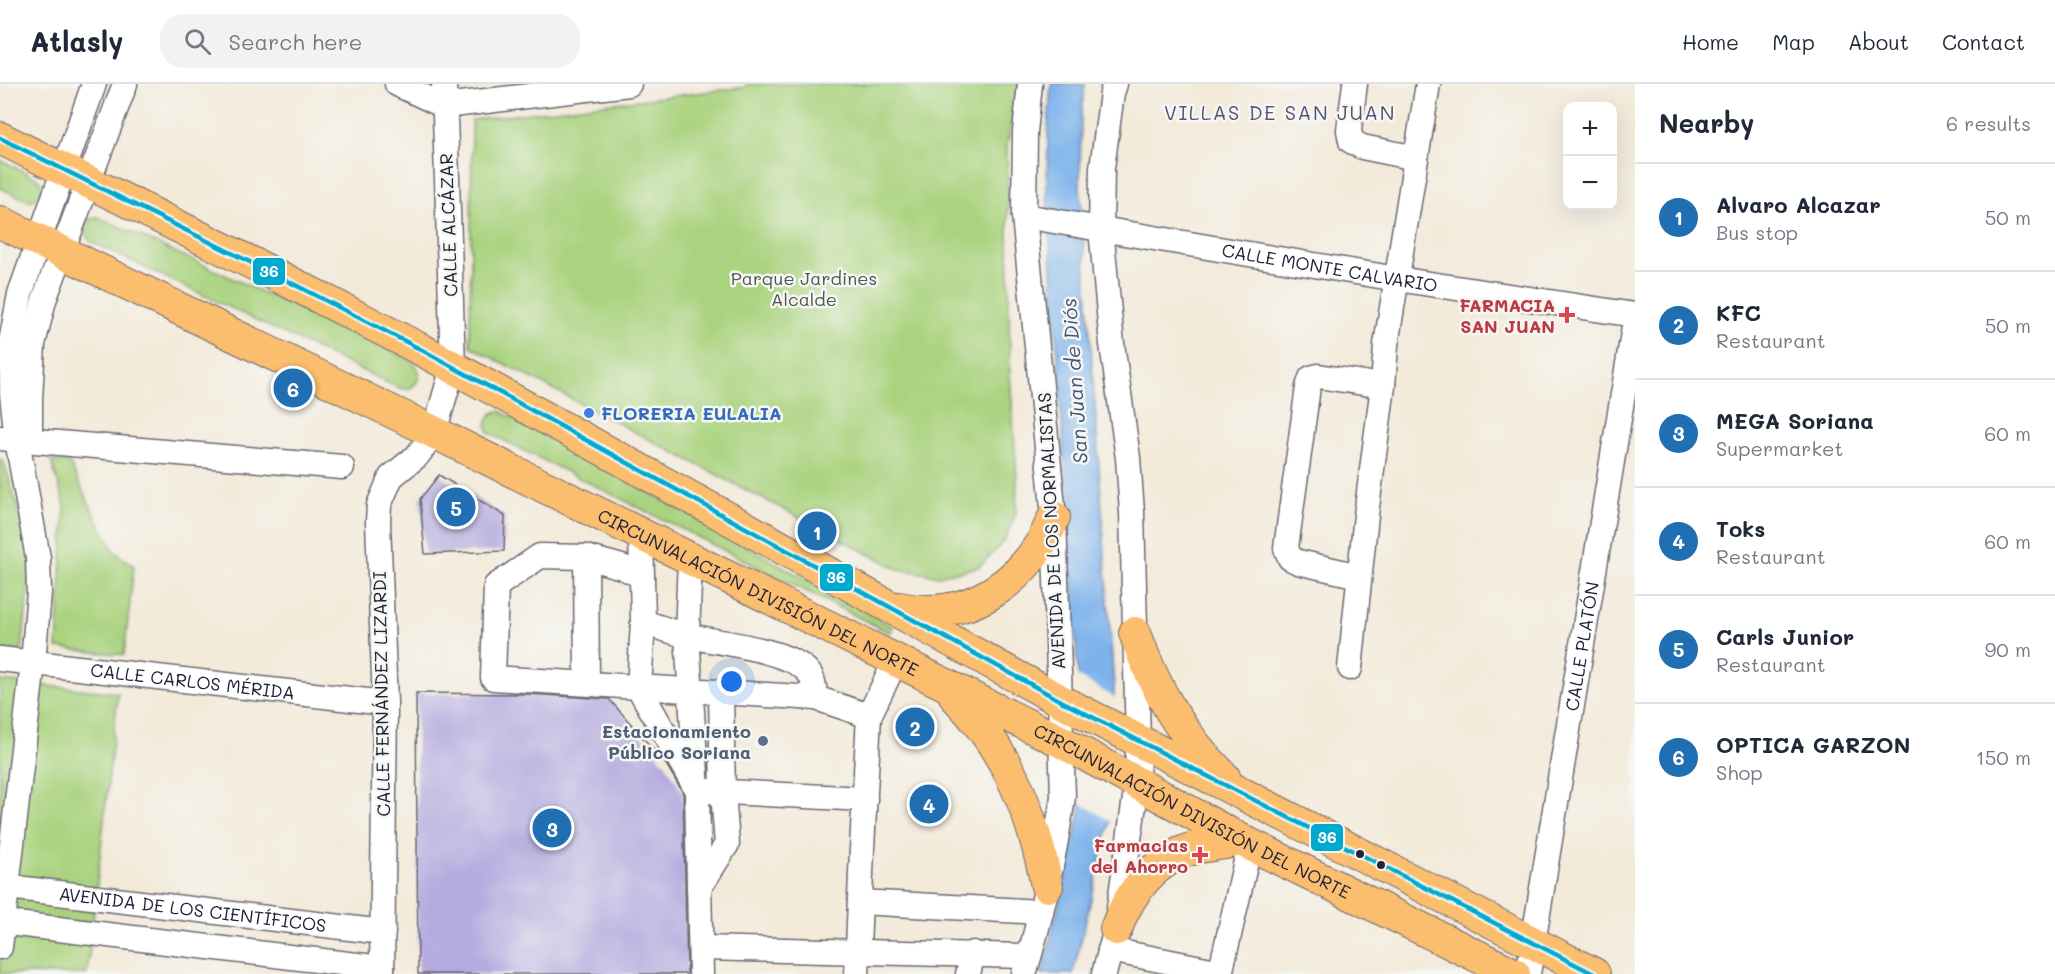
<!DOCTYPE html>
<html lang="en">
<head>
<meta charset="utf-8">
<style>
	body { margin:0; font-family:Mali,sans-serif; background:#f2f2f3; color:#1f2937 }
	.controls { position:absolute; right:18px; top:18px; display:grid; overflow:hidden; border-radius:12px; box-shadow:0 6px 24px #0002 }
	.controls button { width:54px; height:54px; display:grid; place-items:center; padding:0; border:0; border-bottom:2px solid #e0e1e3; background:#fff; color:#1f2937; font:30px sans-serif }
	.you { position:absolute; left:732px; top:598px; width:21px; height:21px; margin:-15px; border:4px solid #fff; border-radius:50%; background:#1a73e8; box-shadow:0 0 0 9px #1a73e833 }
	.badge { display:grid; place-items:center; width:39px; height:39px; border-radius:50%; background:#1f6fb2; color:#fff; font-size:20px; font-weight:700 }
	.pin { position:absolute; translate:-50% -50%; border:3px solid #fff; box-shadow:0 2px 6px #0006 }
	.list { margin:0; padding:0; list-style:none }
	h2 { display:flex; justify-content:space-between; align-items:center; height:78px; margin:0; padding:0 24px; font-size:26px }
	h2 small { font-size:20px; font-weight:400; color:#747a83 }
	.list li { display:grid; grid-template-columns:39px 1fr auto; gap:18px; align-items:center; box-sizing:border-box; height:108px; padding:0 24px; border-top:2px solid #e0e1e3 }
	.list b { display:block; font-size:22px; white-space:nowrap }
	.list p { margin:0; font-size:20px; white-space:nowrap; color:#747a83 }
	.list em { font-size:20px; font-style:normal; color:#747a83 }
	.icon { flex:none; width:33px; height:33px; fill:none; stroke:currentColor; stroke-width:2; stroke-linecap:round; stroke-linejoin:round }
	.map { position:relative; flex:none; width:1635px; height:890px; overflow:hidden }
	header { display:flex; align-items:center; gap:36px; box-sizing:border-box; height:84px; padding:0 30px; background:#fff; border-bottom:2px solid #e0e1e3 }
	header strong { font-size:28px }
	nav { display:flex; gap:33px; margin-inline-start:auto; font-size:21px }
	.search { width:420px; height:54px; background:#f2f2f3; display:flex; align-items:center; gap:15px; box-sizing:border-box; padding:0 21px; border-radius:24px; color:#747a83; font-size:22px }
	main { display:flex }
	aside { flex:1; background:#fff }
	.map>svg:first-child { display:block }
</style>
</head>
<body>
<header>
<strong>Atlasly</strong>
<div class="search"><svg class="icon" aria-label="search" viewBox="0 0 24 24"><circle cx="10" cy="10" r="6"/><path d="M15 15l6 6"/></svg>Search here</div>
<nav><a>Home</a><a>Map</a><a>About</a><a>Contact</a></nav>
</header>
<main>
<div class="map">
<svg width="1635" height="890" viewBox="0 0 1635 890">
	<rect width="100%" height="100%" fill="#f6f6f2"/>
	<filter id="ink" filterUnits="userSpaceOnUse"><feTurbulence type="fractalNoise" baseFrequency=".0167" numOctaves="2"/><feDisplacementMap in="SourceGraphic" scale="12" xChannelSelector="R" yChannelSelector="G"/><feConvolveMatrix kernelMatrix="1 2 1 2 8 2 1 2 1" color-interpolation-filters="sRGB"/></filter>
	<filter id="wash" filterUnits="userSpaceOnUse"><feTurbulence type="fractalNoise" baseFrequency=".008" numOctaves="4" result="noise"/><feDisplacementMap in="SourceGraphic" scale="24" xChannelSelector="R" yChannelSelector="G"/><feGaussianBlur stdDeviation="1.35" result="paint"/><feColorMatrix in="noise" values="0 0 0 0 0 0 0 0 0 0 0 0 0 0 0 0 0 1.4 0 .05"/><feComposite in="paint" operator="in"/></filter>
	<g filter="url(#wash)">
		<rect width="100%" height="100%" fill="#f3ead9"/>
		<g fill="#aad37f" stroke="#667a5d" stroke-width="1.5">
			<polygon points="746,0 1020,0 1007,60 1010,290 1017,395 1016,429 1004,457 979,483 938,492 898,485 470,262 472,36 746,3"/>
			<polygon points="0,76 39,95 43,106 40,113 29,117 0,104"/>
			<path d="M 98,133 L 409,275 C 422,284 424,297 408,305 L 399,304 L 91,158 L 84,148 C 84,139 89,134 98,133 Z"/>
			<path d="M 500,327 L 893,543 L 890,549 L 489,349 C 483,338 488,329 500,327 Z"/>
			<polygon points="0,375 4,378 32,469 22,568 0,565"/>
			<polygon points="51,376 69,378 95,432 115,468 134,482 124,571 57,564 65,422"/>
			<polygon points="0,597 118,609 87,890 0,890"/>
		</g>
		<polygon fill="#7db2eb" stroke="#506a93" stroke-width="1.5" points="1051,0 1085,0 1081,32 1080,101 1114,603 1110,736 1073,890 1042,890 1080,729 1078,590 1047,107 1048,44"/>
		<polygon fill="#f3ead9" points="1075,591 1116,614 1112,738 1077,717"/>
		<g id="blocks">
			<g fill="#b4abdf">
				<polygon points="439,391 505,432 504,467 425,470 420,415"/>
				<polygon points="416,609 527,610 609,615 666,680 683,709 687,890 418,890"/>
			</g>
		</g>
	</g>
	<g filter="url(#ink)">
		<use href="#blocks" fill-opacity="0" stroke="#6b6872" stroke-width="1.5"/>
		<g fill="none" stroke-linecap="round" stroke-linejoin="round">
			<defs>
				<g id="minor">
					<polyline points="397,0 444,22 629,0"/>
					<polyline points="1355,0 1349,46 1351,57 1362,63 1416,74"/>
					<path id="s1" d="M 1024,132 L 1397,195 L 1635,231"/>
					<polyline points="30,352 30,315 33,260 44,216 125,0"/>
					<polyline points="0,354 342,383"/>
					<polyline points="641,450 643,538 639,604 694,701"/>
					<polyline points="586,473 587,599"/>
					<polyline points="690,474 687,551 697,706 701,890"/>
					<polyline points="642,492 622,483 586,473 540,472 496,502 493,594 816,614 869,632"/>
					<polyline points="1359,492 1298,478 1290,474 1286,464 1308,303 1311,294 1318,292 1383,302"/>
					<path d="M 643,538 C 658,543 673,548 688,552 C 716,558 790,566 808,588 C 814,594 814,606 816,614"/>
					<path id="s2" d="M 0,575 L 385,619"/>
					<polyline points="1350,584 1366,431 1383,302 1386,261 1428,0"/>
					<polyline points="708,707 865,715"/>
					<path id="s3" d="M 0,802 L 383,848"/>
					<polyline points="699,804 727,760 723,709 721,609"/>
					<polyline points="860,818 1041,828"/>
					<polyline points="0,838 382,884"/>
					<polyline points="0,863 33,579 39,508 38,474 17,356 12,310 11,258 20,210 94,0"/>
					<polyline points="702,864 1029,872"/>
					<polyline points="1110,866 1221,888"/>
					<polyline points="382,890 385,619 378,438 379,421 391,393 417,372 434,349 453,283 444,0"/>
					<polyline points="857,890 862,765 869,632 896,576"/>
					<polyline points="968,890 973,869"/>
					<path d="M 1024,890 C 1042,832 1054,773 1063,713 L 1054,433 L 1024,132 L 1025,48 L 1030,0"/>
					<polyline points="1104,890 1116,845 1137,700 1138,658 1132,428 1128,374 1112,260 1101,145 1102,84 1112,9 1115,0"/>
					<polyline points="1220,890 1250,760"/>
					<path id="s4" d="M 1528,890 L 1635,237"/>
				</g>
				<g id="major">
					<polyline points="0,54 274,190 422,266 1061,617 1594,890"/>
					<path id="s5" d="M 0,138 L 403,333 L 1062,658 L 1241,756 L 1514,890"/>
					<path d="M 899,524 C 969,539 1029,496 1054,433"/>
					<path d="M 1135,549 C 1155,607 1181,650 1224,693"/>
					<path d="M 955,612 C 1007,666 1033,729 1047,802"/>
					<path d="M 1116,845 C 1129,808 1155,775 1195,764 C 1210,761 1226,759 1241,756"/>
				</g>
			</defs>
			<use href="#minor" stroke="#6b6872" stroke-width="27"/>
			<use href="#major" stroke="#6b6872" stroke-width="34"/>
			<use href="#minor" stroke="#fff" stroke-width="24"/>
			<use href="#major" stroke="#fbbd6e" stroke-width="32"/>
			<defs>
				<polyline id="bus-1" points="0,54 274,190 422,266 1061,617 1594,890"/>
			</defs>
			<use href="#bus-1" stroke="#f6f6f2" stroke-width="9"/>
			<use href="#bus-1" stroke="#00a9ce" stroke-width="4.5"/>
		</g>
	</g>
	<g fill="#e0444e" stroke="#f6f6f2" stroke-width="2">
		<path d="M1564 222h6v6h6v6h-6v6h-6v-6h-6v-6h6z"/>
		<path d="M1197 762h6v6h6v6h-6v6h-6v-6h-6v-6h6z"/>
	</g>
	<circle fill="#3f7fe0" stroke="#f6f6f2" stroke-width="2" cx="589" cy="329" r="6"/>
	<circle fill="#5c6f8a" stroke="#f6f6f2" stroke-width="2" cx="763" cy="657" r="6"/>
	<g fill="#22223b" stroke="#f6f6f2" stroke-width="2">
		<circle cx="1360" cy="770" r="5"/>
		<circle cx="1381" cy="781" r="5"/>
	</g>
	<g text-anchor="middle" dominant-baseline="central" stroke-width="5" stroke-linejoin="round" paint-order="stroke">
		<g font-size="18" fill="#22223b" stroke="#f6f6f2">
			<text transform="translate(448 141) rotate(-92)">CALLE ALCÁZAR</text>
			<text stroke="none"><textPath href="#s1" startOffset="310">CALLE MONTE CALVARIO</textPath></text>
			<text transform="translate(1051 447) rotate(-93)">AVENIDA DE LOS NORMALISTAS</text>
			<text stroke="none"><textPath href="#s5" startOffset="844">CIRCUNVALACIÓN DIVISIÓN DEL NORTE</textPath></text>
			<text stroke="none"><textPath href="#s4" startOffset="332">CALLE PLATÓN</textPath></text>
			<text stroke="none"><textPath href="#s2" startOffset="194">CALLE CARLOS MÉRIDA</textPath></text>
			<text transform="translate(381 610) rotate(-91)">CALLE FERNÁNDEZ LIZARDI</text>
			<text stroke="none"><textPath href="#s5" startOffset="1330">CIRCUNVALACIÓN DIVISIÓN DEL NORTE</textPath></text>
			<text stroke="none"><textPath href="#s3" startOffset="194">AVENIDA DE LOS CIENTÍFICOS</textPath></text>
		</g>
		<g font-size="18" fill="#4b574f" stroke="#f6f6f2">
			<text x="804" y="194">Parque Jardines<tspan x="804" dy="21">Alcalde</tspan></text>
		</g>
		<g font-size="18" font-weight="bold" fill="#be3a42" stroke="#f6f6f2" text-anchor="end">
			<text x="1555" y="221">FARMACIA<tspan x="1555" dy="21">SAN JUAN</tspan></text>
			<text x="1188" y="761">Farmacias<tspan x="1188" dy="21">del Ahorro</tspan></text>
		</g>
		<g font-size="18" font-weight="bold" fill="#366cbe" stroke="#f6f6f2" text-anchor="start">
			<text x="601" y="329">FLORERIA EULALIA</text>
		</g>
		<g font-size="18" font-weight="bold" fill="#4e5e75" stroke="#f6f6f2" text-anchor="end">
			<text x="751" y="647">Estacionamiento<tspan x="751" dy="21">Público Soriana</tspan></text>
		</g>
		<g font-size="20" letter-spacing="1.5" fill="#555274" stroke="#f6f6f2">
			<text x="1280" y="28">VILLAS DE SAN JUAN</text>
		</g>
		<g font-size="20" font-style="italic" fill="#425479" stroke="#f6f6f2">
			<text transform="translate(1074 297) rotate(-94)">San Juan de Diós</text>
		</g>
	</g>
	<g stroke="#f6f6f2" stroke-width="2">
		<rect x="252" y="173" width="34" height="29" rx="6" fill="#00a9ce"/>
		<rect x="819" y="479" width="35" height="29" rx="6" fill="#00a9ce"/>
		<rect x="1310" y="739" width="34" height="29" rx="6" fill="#00a9ce"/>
	</g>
	<g font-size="16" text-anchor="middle" font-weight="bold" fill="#fff">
		<text x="269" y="193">36</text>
		<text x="836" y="499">36</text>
		<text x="1327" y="759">36</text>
	</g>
</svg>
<div class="controls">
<button>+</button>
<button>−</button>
</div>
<div class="you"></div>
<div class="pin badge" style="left:817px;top:447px">1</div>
<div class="pin badge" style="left:915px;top:643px">2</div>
<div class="pin badge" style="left:552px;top:744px">3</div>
<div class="pin badge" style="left:929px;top:720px">4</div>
<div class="pin badge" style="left:456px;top:423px">5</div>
<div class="pin badge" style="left:293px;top:304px">6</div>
</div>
<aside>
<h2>Nearby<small>6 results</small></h2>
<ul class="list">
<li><span class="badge">1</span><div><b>Alvaro Alcazar</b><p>Bus stop</p></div><em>50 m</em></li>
<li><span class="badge">2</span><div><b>KFC</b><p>Restaurant</p></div><em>50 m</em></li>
<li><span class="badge">3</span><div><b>MEGA Soriana</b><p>Supermarket</p></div><em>60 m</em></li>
<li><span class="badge">4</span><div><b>Toks</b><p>Restaurant</p></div><em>60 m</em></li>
<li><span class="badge">5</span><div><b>Carls Junior</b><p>Restaurant</p></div><em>90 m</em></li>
<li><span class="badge">6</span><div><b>OPTICA GARZON</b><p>Shop</p></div><em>150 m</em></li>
</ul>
</aside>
</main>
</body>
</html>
